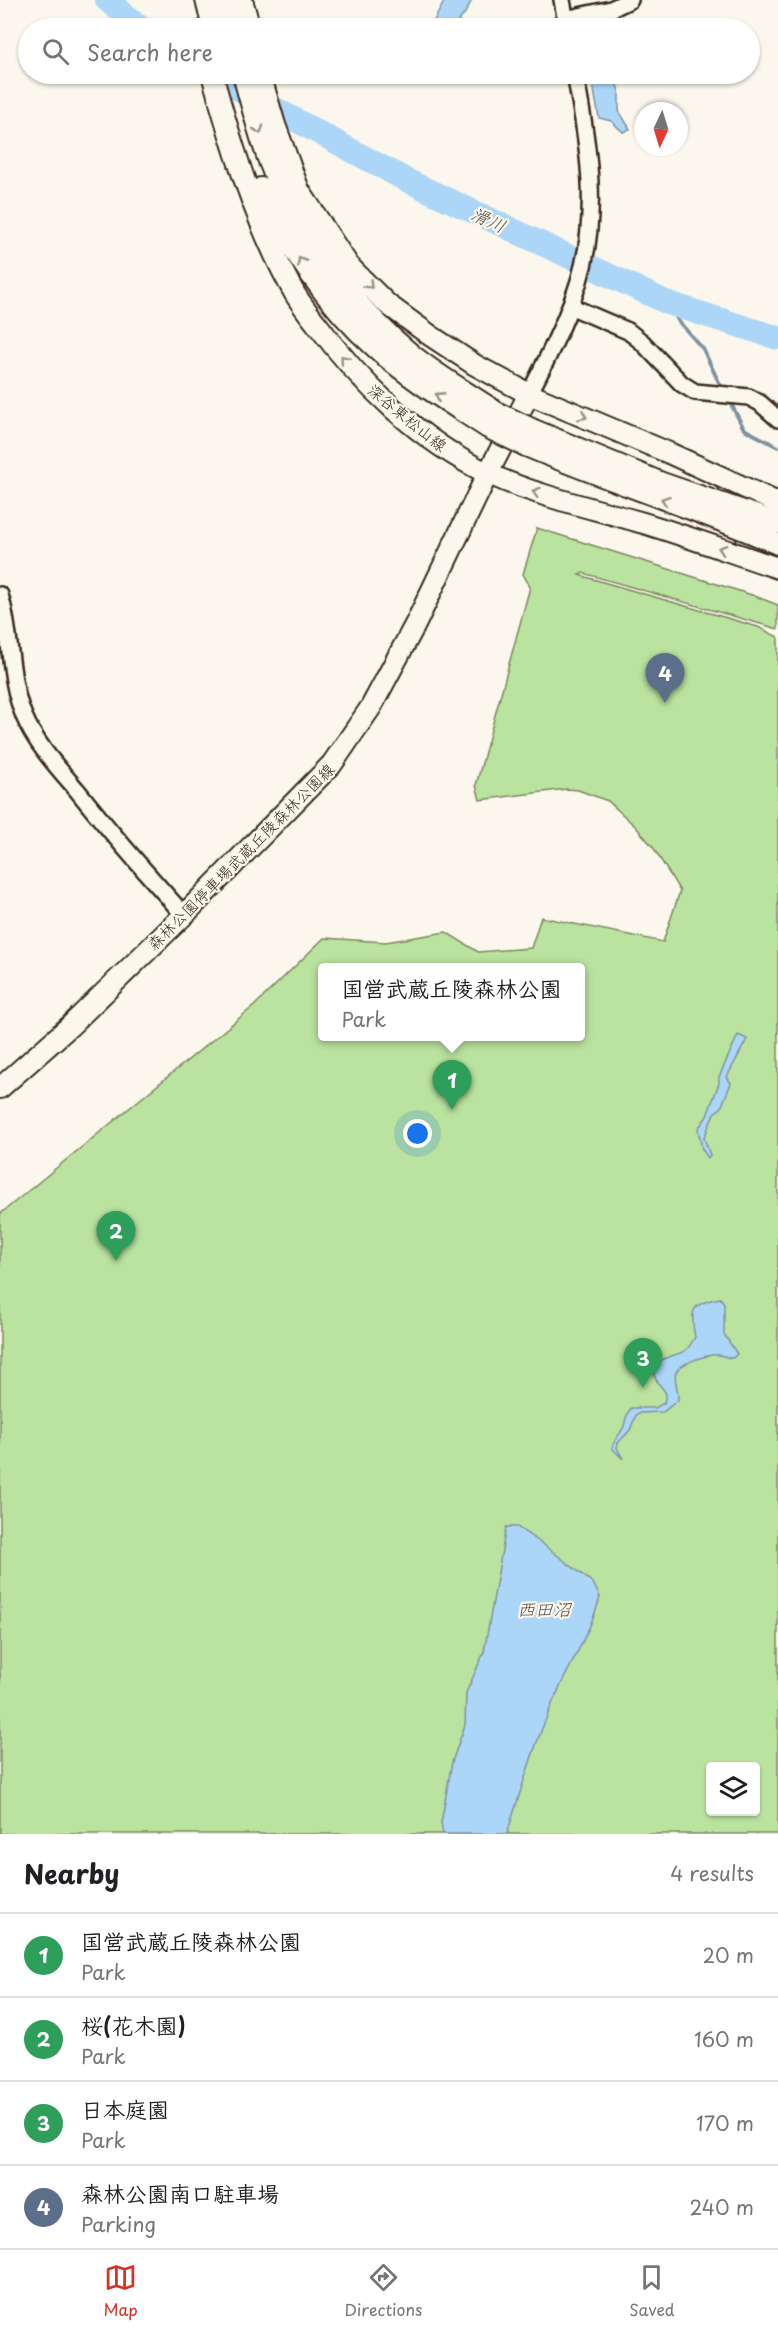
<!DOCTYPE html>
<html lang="en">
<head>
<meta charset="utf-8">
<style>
	body { margin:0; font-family:"Playpen Sans","Klee One",sans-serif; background:#f6f6f6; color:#202124 }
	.controls { position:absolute; right:18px; bottom:18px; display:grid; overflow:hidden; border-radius:6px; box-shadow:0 2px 4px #0004 }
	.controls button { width:54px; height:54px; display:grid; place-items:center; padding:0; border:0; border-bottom:2px solid #e0e0e0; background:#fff; color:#202124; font:30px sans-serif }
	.compass { position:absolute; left:634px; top:102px; width:54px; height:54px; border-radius:50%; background:#fff; box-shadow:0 2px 4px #0004; rotate:184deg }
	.you { position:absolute; left:418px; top:1134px; width:21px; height:21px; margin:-15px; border:4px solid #fff; border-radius:50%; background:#1a73e8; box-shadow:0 0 0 9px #1a73e833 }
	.badge { display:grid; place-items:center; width:39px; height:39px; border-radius:50%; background:#d93025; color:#fff; font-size:20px; font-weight:700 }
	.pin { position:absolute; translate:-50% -50px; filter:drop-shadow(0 2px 3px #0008) }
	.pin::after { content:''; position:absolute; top:32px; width:21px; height:18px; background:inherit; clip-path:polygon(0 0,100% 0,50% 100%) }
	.popup { position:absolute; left:318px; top:963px; width:267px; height:78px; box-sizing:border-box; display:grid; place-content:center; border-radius:6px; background:#fff; filter:drop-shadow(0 2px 4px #0005); font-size:20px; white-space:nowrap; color:#757577 }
	.popup b { font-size:22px; color:#202124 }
	.popup::after { content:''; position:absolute; left:50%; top:100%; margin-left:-12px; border:12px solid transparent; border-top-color:#fff }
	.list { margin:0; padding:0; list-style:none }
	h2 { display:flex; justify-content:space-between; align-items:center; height:78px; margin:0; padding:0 24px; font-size:26px }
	h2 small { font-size:20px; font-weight:400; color:#757577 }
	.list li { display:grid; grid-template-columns:39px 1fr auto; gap:18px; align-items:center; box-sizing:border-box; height:84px; padding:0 24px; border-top:2px solid #e0e0e0 }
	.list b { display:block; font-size:22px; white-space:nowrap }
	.list p { margin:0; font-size:20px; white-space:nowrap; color:#757577 }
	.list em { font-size:20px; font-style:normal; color:#757577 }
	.icon { flex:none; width:33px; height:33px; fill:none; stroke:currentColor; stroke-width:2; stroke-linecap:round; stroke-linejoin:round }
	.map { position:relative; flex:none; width:778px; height:1834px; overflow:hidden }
	.search { position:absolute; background:#fff; box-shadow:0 2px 4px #0004; left:18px; right:18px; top:18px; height:66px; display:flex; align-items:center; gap:15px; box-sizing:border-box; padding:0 21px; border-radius:33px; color:#757577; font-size:22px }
	.sheet { height:414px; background:#fff }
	nav { display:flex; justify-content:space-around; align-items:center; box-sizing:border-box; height:84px; border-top:2px solid #e0e0e0; background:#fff; font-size:16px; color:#757577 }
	nav a { display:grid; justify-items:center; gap:3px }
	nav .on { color:#d93025 }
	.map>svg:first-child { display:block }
</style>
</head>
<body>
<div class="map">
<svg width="778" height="1834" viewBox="0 0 778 1834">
	<rect width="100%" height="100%" fill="#fbf7ec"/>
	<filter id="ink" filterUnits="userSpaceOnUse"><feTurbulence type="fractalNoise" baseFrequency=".0167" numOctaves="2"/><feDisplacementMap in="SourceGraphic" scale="12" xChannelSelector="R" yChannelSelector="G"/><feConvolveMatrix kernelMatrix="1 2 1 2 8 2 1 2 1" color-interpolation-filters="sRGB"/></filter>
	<g filter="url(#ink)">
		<path fill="#bae39f" stroke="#7a865e" stroke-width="1.5" fill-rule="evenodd" d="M 537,528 L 752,595 L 778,605 L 778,629 L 583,573 L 579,575 L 758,627 L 778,637 L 778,1834 L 0,1834 L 0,1214 L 254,1006 L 324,938 L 386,942 L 446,932 L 478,952 L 531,948 L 541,917 L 663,942 L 680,891 L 653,847 L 636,827 L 608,801 L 578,790 L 567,789 L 480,800 L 476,785 L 530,587 L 523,574 ZM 323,968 L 581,968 L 581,1036 L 323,1036 ZM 710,1766 L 756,1766 L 756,1812 L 710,1812 Z"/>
		<g fill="#acd6f7" stroke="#7f91a0" stroke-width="1.5">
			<polygon points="445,0 472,0 465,13 453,28 430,28"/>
			<polygon points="591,74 613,74 619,91 619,111 630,129 623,132 611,121 599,118"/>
			<polygon points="738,1035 747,1039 727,1077 731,1083 721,1108 714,1113 704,1138 710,1155 708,1158 702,1149 698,1129 707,1116 719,1083 719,1077"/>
			<path d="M 720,1298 L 724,1303 L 724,1334 L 737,1354 L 733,1358 C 727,1358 724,1356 719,1355 C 710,1353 680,1363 676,1372 C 673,1380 679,1390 678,1400 L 663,1412 L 639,1413 L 636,1415 L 630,1430 L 618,1443 L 617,1448 L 623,1459 L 612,1448 C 614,1439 621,1434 624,1426 C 626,1419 626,1414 631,1408 L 655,1408 L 664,1403 L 666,1394 C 663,1387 654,1381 654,1373 C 654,1354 678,1358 687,1349 C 690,1346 693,1340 695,1337 C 690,1309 691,1304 720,1298 Z"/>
			<path d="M 506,1527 L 517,1527 L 544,1545 L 593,1583 L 600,1597 C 590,1634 568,1667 553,1702 C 534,1745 521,1790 507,1834 L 443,1834 L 441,1823 L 452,1762 L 465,1725 L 466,1693 L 484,1652 Z"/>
		</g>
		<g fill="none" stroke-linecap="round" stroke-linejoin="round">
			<g stroke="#7f91a0" stroke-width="4">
				<polyline points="668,303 679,322 703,349 723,391"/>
				<polyline points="729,400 744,429 778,447"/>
			</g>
			<g stroke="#acd6f7" stroke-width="24">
				<polyline points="107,0 141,28"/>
				<polyline points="211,74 406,180 668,303 778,338"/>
			</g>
			<defs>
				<g id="minor">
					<polyline points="562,0 567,27"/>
					<polyline points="565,19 611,9 630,0"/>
					<polyline points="570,306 628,331 642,342 682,384 695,392 749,397 760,403 778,419"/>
					<path d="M 529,394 C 548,358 567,320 579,281 C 600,213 588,142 575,74"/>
					<path d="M 0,595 C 12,634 8,678 24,716 C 35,743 58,768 77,790 C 111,833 147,874 184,915"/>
				</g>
				<g id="major">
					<polyline points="206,0 213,28"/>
					<polyline points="226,0 232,28"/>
					<polyline points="242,0 250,28"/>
					<path d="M 212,74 C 232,146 257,228 295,294 C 301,304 309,314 316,323 C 361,384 420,441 489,474 C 541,498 598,509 653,526 C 695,539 736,554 778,568"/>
					<path d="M 243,74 C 253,110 262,148 278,183 C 309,249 356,309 412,355 C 438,376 468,393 496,412"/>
					<polyline points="260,74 275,125 299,190 349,266 387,304 431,336 475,365 529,394 669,453 778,503"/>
					<path d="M 261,188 C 288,247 327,305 376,348 C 410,379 450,403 488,428"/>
					<polyline points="534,430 662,483 778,523"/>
					<path d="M 526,446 C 609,481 695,508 778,544"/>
					<polyline points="0,1088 70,1026 184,915 332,764 371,707 416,623 488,473 529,394"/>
				</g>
			</defs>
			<use href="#minor" stroke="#3b2a1e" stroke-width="20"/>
			<use href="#major" stroke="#3b2a1e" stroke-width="24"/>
			<use href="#minor" stroke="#fbf7ec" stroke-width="15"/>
			<use href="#major" stroke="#fbf7ec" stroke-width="20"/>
			<defs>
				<g id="major-bridge">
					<polyline points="496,412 534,430"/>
					<polyline points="488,428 526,446"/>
				</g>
			</defs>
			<use href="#major-bridge" stroke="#3b2a1e" stroke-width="24" stroke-linecap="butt"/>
			<use href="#major-bridge" stroke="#fbf7ec" stroke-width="20"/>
		</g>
		<defs><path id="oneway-chevron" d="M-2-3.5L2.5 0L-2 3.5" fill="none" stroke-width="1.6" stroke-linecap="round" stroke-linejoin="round" transform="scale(1.5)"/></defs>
		<g stroke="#9b9085">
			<use href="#oneway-chevron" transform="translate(259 130) rotate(73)"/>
			<use href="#oneway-chevron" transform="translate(301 261) rotate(-121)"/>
			<use href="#oneway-chevron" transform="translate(369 285) rotate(45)"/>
			<use href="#oneway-chevron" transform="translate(344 359) rotate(-130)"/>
			<use href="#oneway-chevron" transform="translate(439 396) rotate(-147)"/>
			<use href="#oneway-chevron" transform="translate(583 416) rotate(23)"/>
			<use href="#oneway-chevron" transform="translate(536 492) rotate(-162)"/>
			<use href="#oneway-chevron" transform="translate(665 500) rotate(-161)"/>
			<use href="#oneway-chevron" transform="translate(722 549) rotate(-161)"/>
		</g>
	</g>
	<g text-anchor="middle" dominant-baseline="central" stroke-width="4.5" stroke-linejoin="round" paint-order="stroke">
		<g font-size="16" fill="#3b2a1e" stroke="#fbf7ec">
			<text transform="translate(408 417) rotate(39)">深谷東松山線</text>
			<text transform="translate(240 856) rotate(-45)">森林公園停車場武蔵丘陵森林公園線</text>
		</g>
		<g font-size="18" font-style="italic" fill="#575554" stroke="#fbf7ec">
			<text transform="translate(489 219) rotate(25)">滑川</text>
			<text x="544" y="1608">西田沼</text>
		</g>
	</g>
</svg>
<div class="controls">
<button><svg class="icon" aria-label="layers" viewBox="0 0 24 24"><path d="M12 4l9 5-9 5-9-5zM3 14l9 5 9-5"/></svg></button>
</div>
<svg class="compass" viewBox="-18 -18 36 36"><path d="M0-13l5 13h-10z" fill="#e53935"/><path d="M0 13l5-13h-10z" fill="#757577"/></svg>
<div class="you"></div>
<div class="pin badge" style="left:452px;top:1110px;background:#2e9e5b">1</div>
<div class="popup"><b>国営武蔵丘陵森林公園</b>Park</div>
<div class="pin badge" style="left:116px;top:1261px;background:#2e9e5b">2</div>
<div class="pin badge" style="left:643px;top:1388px;background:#2e9e5b">3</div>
<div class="pin badge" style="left:665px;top:703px;background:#5c6f8a">4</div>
<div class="search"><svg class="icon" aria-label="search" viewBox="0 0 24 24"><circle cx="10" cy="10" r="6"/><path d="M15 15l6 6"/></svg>Search here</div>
</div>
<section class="sheet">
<h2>Nearby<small>4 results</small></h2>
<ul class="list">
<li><span class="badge" style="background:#2e9e5b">1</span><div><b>国営武蔵丘陵森林公園</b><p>Park</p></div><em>20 m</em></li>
<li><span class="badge" style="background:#2e9e5b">2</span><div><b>桜(花木園)</b><p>Park</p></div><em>160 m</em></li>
<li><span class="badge" style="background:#2e9e5b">3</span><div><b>日本庭園</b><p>Park</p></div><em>170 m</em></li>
<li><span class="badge" style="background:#5c6f8a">4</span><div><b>森林公園南口駐車場</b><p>Parking</p></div><em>240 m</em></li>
</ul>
</section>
<nav>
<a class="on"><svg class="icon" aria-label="map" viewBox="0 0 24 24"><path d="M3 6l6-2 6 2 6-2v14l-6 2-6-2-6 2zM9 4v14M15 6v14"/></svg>Map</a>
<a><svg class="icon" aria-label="directions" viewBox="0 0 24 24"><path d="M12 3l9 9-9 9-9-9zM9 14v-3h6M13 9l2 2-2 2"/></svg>Directions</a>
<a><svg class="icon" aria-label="saved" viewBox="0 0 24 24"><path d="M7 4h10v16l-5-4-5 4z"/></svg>Saved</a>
</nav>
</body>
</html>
